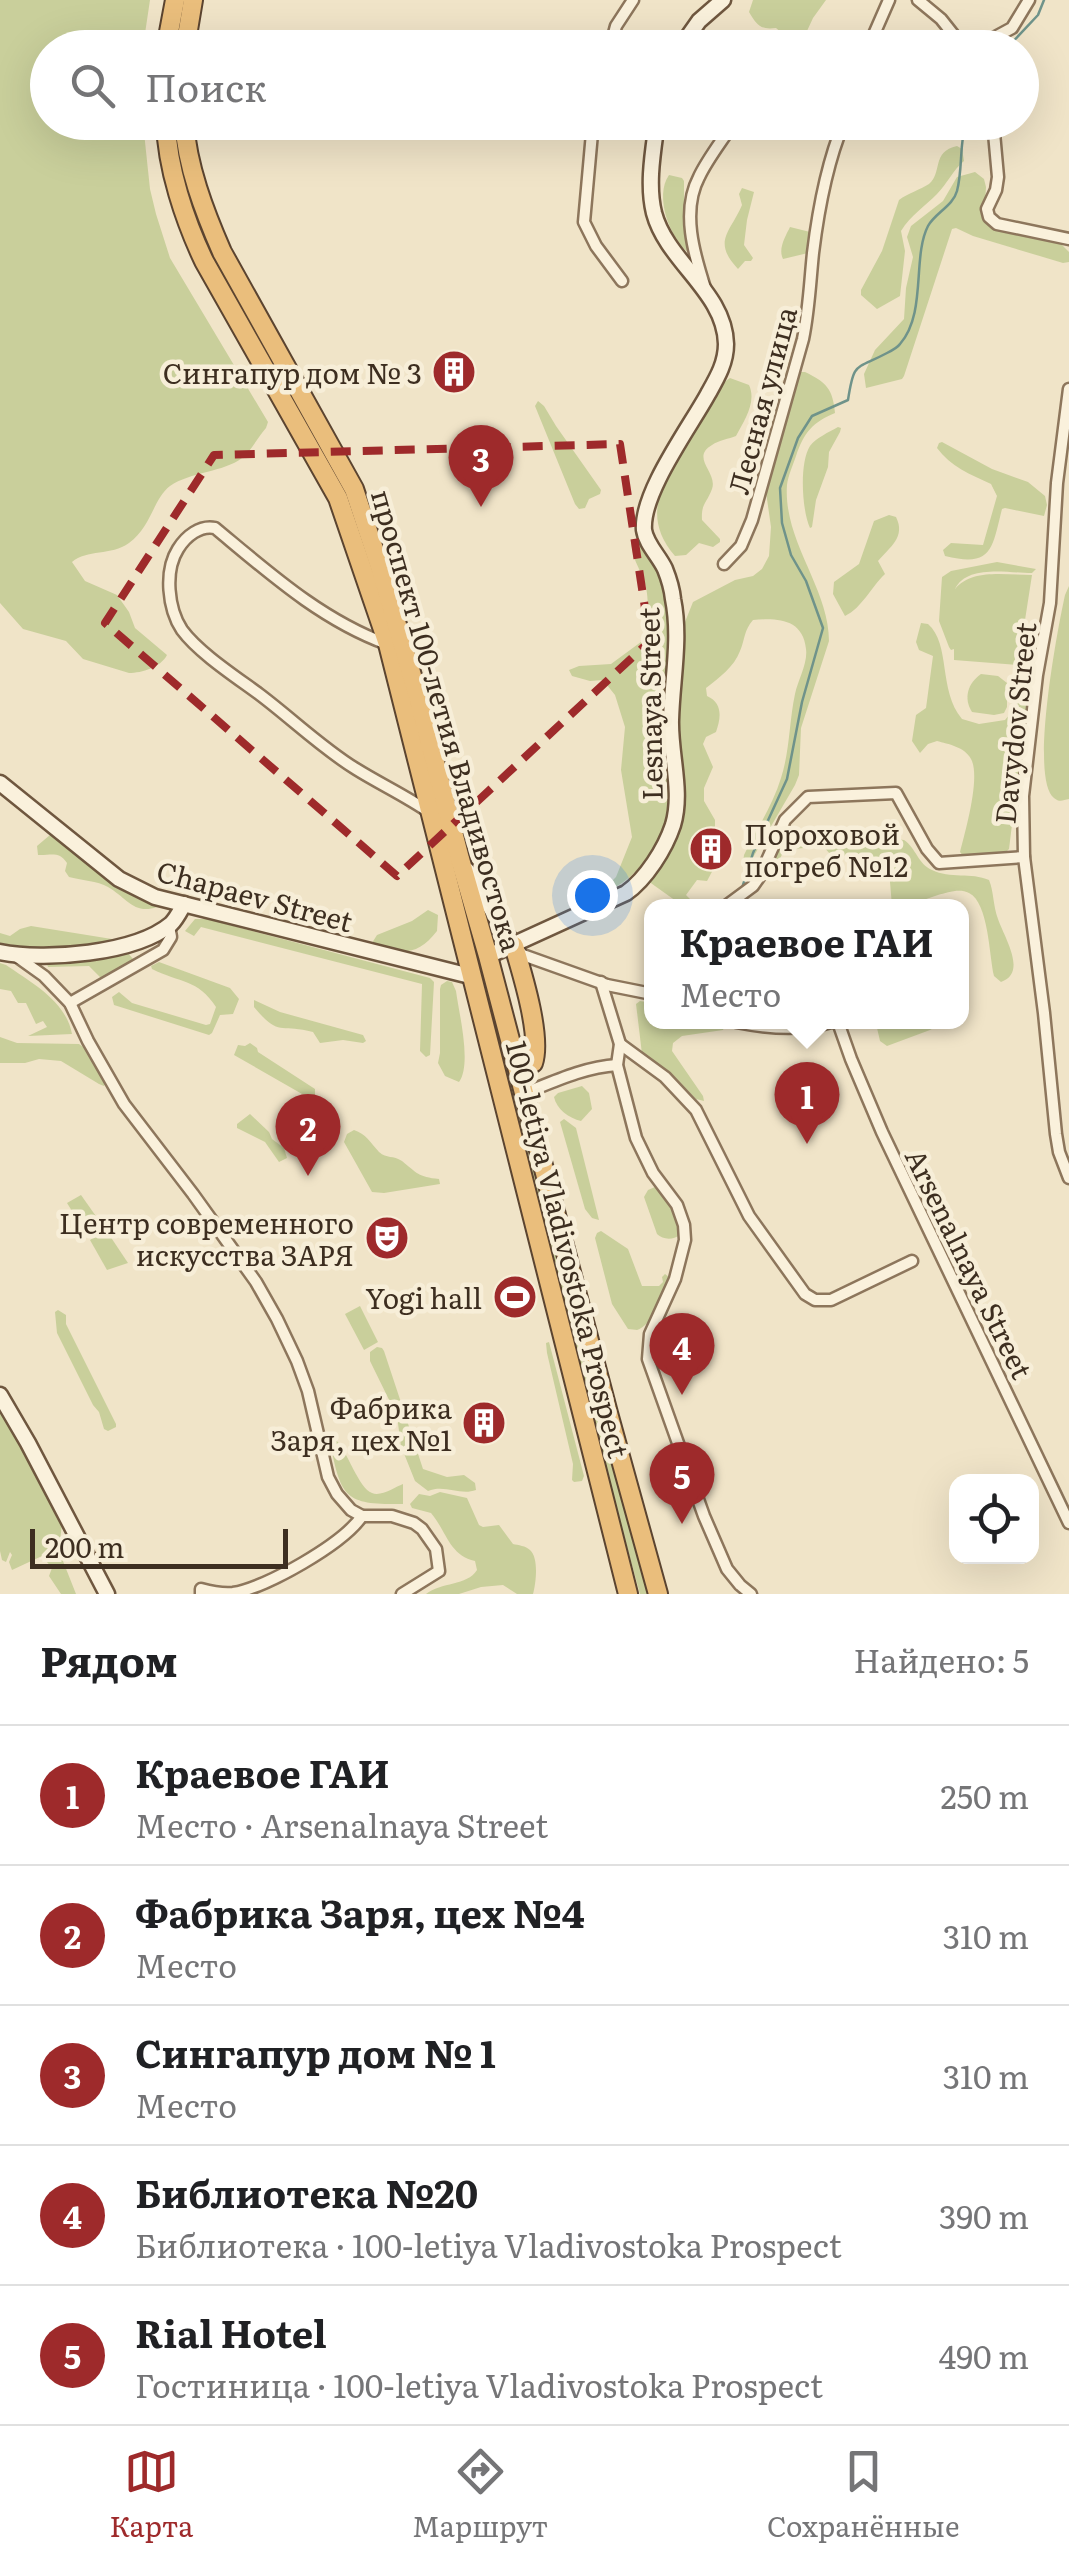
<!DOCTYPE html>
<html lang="ru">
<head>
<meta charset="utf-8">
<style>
	body { margin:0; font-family:Literata,serif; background:#f6f6f6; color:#202124 }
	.controls { position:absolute; right:30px; bottom:30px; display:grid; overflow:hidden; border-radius:20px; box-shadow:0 10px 40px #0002 }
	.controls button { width:90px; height:90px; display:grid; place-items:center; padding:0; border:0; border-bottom:2px solid #e0e0e0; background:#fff; color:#202124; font:50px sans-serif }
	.scale { position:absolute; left:30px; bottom:25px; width:258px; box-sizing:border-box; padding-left:10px; border:5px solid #3d2e20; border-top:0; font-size:28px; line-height:35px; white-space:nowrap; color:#3d2e20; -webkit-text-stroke:8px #f7eed8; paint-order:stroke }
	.you { position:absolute; left:592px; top:895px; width:35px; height:35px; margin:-25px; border:8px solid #fff; border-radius:50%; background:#1a73e8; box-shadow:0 0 0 15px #1a73e833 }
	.badge { display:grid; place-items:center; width:65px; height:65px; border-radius:50%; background:#9e2a2b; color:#fff; font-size:32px; font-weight:700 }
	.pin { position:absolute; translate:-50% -82px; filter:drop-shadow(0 2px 5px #0008) }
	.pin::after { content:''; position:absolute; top:52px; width:35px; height:30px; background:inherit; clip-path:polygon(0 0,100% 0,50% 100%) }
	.popup { position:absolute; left:644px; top:899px; width:325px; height:130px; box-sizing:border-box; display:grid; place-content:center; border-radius:20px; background:#fff; filter:drop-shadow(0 2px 8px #0005); font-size:32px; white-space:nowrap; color:#757577 }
	.popup b { font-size:38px; color:#202124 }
	.popup::after { content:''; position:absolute; left:50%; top:100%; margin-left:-20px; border:20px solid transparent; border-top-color:#fff }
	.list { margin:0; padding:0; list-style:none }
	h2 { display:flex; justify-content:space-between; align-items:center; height:130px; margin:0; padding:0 40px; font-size:42px }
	h2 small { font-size:32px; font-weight:400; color:#757577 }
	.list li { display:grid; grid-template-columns:65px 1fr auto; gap:30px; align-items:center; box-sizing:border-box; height:140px; padding:0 40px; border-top:2px solid #e0e0e0 }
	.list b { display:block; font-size:38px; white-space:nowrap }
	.list p { margin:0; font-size:32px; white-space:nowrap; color:#757577 }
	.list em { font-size:32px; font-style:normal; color:#757577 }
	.icon { flex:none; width:55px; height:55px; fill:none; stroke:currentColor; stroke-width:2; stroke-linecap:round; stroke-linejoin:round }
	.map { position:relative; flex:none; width:1069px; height:1594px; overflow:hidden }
	.search { position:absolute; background:#fff; box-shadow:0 10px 40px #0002; left:30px; right:30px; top:30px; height:110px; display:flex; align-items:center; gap:25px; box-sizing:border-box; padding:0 35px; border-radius:55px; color:#757577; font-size:38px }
	.sheet { height:830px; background:#fff }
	nav { display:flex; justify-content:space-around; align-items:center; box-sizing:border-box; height:140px; border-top:2px solid #e0e0e0; background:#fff; font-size:28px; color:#757577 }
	nav a { display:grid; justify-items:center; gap:5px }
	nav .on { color:#9e2a2b }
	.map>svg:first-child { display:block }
</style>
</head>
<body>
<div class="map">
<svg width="1069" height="1594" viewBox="0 0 1069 1594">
	<rect width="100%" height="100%" fill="#f0e4c8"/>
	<g fill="#c9cf9b">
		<path d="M 0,0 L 150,0 L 143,47 L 48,48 L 48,122 L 143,123 L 150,189 L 156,214 L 170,258 L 268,422 L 266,428 C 258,437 251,451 242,458 C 224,472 190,472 170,486 C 153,499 152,526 129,543 C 111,556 87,549 72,562 L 85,581 L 117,595 L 129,612 L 135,628 L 167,655 C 161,667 142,673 129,673 L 83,659 L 66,641 L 23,629 L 0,603 Z"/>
		<path d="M 753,0 L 826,0 L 813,18 L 801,44 L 797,46 L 776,28 C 760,30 757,25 749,12 Z"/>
		<path d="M 957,146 L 962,149 L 964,161 C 952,171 948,183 937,194 C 924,207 911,215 901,231 L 905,251 L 900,296 L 877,309 L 861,295 L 861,290 L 882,251 L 899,200 C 908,193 920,190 929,184 C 943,172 931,152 957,146 Z"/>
		<polygon points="975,172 984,179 986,187 984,221 1061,244 1069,252 1069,262 1063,263 973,236 956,228 952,229 904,376 902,379 866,388 864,374 875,350 904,319 906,288 913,257 907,237 911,226 943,201 957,177"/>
		<path d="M 669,175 L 682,178 L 684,181 L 684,218 L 689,253 C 670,239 654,196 669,175 Z"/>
		<path d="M 742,188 L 754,192 L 747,220 L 744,245 L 753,258 L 751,261 L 745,261 L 738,269 C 712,241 730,233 742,205 L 739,194 Z"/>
		<path d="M 790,227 L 810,232 L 808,253 L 783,259 C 778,249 785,237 790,227 Z"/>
		<path d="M 801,372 L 805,372 C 826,382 833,389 835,413 C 813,422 804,432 796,456 C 793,465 788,476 787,485 C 783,541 829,588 829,641 L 801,728 L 799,775 L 795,785 L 748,866 L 743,863 L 744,855 C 756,830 773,805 781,778 C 790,750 789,722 795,694 C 798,680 808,663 806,649 C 803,618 776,618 753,620 C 744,630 745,639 740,651 C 734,667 719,678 706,688 L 707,696 C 723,703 721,718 716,732 L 706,737 L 703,744 L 713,767 L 704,788 L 704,801 L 715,820 L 715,826 L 701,851 L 710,858 L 714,868 L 707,881 L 697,880 L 686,895 L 693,902 L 692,906 L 683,906 L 648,881 L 672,841 L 681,632 L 693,602 L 735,580 L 753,576 L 762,569 L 769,556 L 771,527 L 765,485 L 798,375 Z"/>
		<path d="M 730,378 L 749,385 C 757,402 744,421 736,436 C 729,439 719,440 712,445 C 690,458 718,472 712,489 C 707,503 701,503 702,520 L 720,539 L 720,542 L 713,547 L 699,543 L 686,555 L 675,556 C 635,510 671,471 696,430 C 707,412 712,390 730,378 Z"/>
		<polygon points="538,401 544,406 556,426 601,490 600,494 589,499 585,508 579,509 575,504 535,406"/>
		<path d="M 838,427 L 841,428 L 840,432 L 829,452 L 828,467 L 816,500 L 812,527 L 810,528 C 802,511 799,463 810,446 C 816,438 829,432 838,427 Z"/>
		<path d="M 942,442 L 992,469 L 1028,482 L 1045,496 L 1047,505 L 1044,516 L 1005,508 L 1002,509 C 992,548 993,568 945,556 L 943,550 L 951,543 L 983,545 L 997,496 L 991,484 C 971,475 950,466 937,448 L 939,443 Z"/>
		<path d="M 889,515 L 896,517 C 906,537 890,547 878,561 L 885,574 C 871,587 862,608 845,616 L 833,594 L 834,582 L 859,564 L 874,521 Z"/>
		<path d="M 634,540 C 693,577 661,673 663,729 C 664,753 675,799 667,821 C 659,847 630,887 602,892 L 596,886 L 605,888 L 616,877 L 632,837 L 621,770 L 625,727 L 615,695 L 603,680 L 590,681 L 572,676 L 569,670 L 579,666 L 611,664 L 645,639 C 648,625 650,595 644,581 C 639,566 633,561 631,542 Z"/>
		<path d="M 997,562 L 1036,569 L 1032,573 C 1008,573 967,564 955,589 C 972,568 1006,575 1032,575 L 1018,665 L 954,660 L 954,649 L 951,650 L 949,647 L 939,621 L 942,577 L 951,571 Z"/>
		<path d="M 1069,586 L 1069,799 C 1063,800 1060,803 1054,798 C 1029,778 1058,627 1065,595 Z"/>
		<path d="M 921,623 L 928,624 C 951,644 938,690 962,719 L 979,724 L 1005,720 L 1010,714 L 1016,673 L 1025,666 L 1031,670 L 1009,849 L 1005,853 L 965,858 L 960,852 C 965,832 981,777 971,759 C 965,747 948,744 937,741 L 928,744 L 920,753 L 912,741 L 916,715 L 926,708 L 933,656 L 919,650 L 916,642 Z"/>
		<path d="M 981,674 L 998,676 L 1007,683 L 1007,707 L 1004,713 L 994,715 L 972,712 C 963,698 968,683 981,674 Z"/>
		<path d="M 835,832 L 904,840 C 916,848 918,864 932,870 C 950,879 971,872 989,880 C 994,892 993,906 998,919 C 1004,937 1028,973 1001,982 L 994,976 C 989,956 989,903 969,893 C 959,888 947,893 938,895 C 919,901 911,906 892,906 L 889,870 L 859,870 L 847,856 L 830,854 L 823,846 L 784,850 L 770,881 L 763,879 L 781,840 L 799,834 Z"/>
		<path d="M 50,835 L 57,837 L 97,870 L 154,903 L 157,907 C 134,915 127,898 108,887 C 98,881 80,880 69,877 L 65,871 L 67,863 C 59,850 49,856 38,855 L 37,846 Z"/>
		<path d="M 428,910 L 438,915 L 437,931 C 417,957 399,955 372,943 L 377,935 L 412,921 Z"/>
		<polygon points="195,919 207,919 430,978 434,982 430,1055 426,1057 420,1051 422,984 201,927 194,936 185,931"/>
		<path d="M 31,926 L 118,940 C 78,949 40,950 0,943 L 0,933 L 10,936 L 20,929 Z"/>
		<polygon points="127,952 133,959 131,961 101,978 89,966 48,967 47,964 95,959"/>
		<path d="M 159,962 L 230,988 L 239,999 L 233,1014 L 220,1015 L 212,1033 L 209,1035 L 114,1005 L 112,997 L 119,992 L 132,1003 L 206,1025 L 210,1024 L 216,1007 C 198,979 180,983 152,969 L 151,966 Z"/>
		<path d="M 0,963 L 6,965 C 32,983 66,1001 72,1034 L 28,1036 L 47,1027 L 43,1021 L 36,1024 L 26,1003 L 18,1003 L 11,991 L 0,989 Z"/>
		<path d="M 447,981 L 452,982 L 456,991 C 459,1014 472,1064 459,1082 L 445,1076 L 438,1063 L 440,1053 L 440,989 L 441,985 Z"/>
		<polygon points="486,990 579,1338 652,1594 640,1594 609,1482 484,991"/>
		<path d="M 254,1000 L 280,1012 L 363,1035 L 366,1041 L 363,1043 L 343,1040 L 320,1043 L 313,1032 C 279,1023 280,1038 254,1007 Z"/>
		<path d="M 640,1001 L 652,1003 L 652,1022 L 718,1022 L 725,1025 L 723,1030 L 682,1036 L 673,1043 L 672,1051 L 703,1096 L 704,1101 L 696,1099 L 673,1075 L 642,1054 C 640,1037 638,1020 636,1004 Z"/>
		<polygon points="894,1022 944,1022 930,1030 887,1046 880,1041 877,1028"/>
		<polygon points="0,1037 17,1043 79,1044 86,1049 105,1084 104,1086 99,1084 61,1061 39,1059 25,1063 0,1063"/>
		<polygon points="250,1043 257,1048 258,1052 315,1089 315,1095 309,1098 234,1055 238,1045 245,1046"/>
		<path d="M 582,1086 L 589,1093 L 592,1109 L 581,1121 C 569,1118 557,1110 554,1097 L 558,1093 Z"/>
		<polygon points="250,1114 269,1132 272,1139 284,1148 287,1158 279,1162 265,1142 237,1128 237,1124"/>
		<polygon points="564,1119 576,1128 599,1220 592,1218 585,1209 560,1122"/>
		<path d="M 354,1130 C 366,1134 370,1142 379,1152 C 387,1159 393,1155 402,1161 C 417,1173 418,1177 439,1179 L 440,1184 L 384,1193 L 372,1192 L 344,1142 L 347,1134 Z"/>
		<path d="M 655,1187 C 670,1196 683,1217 680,1235 C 673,1240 663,1240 657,1234 L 644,1197 L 648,1190 Z"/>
		<polygon points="81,1195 105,1229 89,1238 67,1203"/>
		<polygon points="106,1230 128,1263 107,1270 90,1240"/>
		<path d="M 601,1231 L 628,1249 L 642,1286 L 659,1286 L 663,1282 L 662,1277 L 665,1274 L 669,1277 C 669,1289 651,1327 637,1330 C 635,1330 631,1329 628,1329 L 612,1304 L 595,1238 L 597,1233 Z"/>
		<polygon points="360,1306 378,1342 364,1350 345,1314"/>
		<polygon points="58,1310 66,1315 66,1324 116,1424 116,1427 108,1431 104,1429 99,1412 93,1405 57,1333 55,1312"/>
		<polygon points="549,1342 584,1476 582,1481 574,1482 572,1480 573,1464 547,1353 546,1343"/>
		<path d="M 377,1347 L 382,1348 L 384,1351 L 423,1469 L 447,1477 L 464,1475 L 475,1483 L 476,1490 C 460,1496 445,1484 428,1491 L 415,1481 L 401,1446 L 397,1416 L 370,1361 L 370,1352 Z"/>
		<polygon points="0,1406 62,1523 59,1551 76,1594 61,1594 49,1576 52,1568 42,1556 12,1570 9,1562 12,1555 10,1552 6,1562 2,1560 0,1551"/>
		<path d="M 331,1440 L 335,1439 C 347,1450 359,1489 372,1493 C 381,1497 395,1487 403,1484 L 403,1504 C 345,1505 341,1498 330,1442 Z"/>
		<path d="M 440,1492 L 467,1498 L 479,1525 L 483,1527 L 499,1525 L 513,1544 C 518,1545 526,1546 530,1550 C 539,1558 536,1583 533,1594 L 517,1594 L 503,1585 L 481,1587 L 459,1594 L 426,1594 C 441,1582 467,1586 477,1570 L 475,1561 C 449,1555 447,1532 431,1513 L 412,1508 L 410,1504 L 419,1494 L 430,1496 Z"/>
	</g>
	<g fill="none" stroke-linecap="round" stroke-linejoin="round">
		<g stroke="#6f938a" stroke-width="2.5">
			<polyline points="1007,48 1038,15 1044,0"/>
			<path d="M 742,888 L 753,853 L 787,779 L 802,702 L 823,628 L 806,581 L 791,555 L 782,523 L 780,488 L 798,438 L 812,416 L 848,400 C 854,361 855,370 887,353 C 891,351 898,347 900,344 C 927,313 912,257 928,226 C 935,213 953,206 957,191 C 963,168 959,145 966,122"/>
		</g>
		<defs>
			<g id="minor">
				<polyline points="918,0 941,19 964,48"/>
				<polyline points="610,48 616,26 633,0"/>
				<polyline points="868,48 889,0"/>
				<polyline points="975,48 1012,28 1029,0"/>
				<polyline points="593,122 584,222 596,246 622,281"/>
				<polyline points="993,122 998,177 996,190 987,209 989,217 997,224 1069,239"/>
				<path d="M 705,288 C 694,254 681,211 699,177 C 708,158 722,141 734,122"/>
				<polyline points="1069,389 1057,483 1050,603 1037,675 1023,796 1024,857 1044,1013 1056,1134 1059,1152 1069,1178"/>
				<path d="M 724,564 L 741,546 L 752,520 L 803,339 C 809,310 810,282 813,253 C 818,212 828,160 844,122"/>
				<path d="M 387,644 C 321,620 268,572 215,528 C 200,525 186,536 178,549 C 164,571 168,609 182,630 C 199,653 236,677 259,694 C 291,718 323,749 356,769 C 380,784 406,796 429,812"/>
				<polyline points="726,906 753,886 760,876 785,820 808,797 896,793 927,849 939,863 1024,857"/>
				<polyline points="518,950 523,955 607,985 652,994"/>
				<polyline points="16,956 44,976 70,1003 88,1041 124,1104 193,1194 256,1282 277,1319 297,1361 308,1391 328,1477 337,1494 351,1510 362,1516 392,1516 414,1523 422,1529 436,1549 439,1571 402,1594"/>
				<polyline points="601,982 620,1044 617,1065 636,1138 653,1173 677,1205 684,1225 685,1240 675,1279 650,1334 648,1359 704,1516 727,1569 740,1585 751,1594"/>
				<polyline points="70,1003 163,950 171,937 169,926"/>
				<path d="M 736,1022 C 766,1028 802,1031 831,1022"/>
				<polyline points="835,1022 839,1025 851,1059 882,1132 1069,1523"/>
				<polyline points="620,1044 665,1077 696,1110 749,1216 805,1294 815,1300 831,1300 912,1261"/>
				<path d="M 525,1093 C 555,1081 585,1067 617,1065"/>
				<path d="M 201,1594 L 201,1589 C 212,1592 222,1594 233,1593 C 266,1588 343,1544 362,1516"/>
			</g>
			<g id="secondary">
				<polyline points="680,48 699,21 723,0"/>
				<polyline points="0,783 119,879 155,897 470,976"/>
				<polyline points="467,870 514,946"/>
				<path d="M 0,952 C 45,961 135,954 171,924 C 177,918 180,911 184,904"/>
				<path d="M 488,956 L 626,893 C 646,879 665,849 673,825 C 683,792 670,754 671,720 C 672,680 681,639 673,599 C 672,589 669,579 665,569 C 659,556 646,544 644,530 C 641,493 690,427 708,394 C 717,378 726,363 726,344 C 725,292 667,262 654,213 C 647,184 653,152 657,122"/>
				<polyline points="0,1395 28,1443 107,1594"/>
			</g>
			<g id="trunk">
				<polyline points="166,48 175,0"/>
				<polyline points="185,48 193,0"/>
				<path d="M 166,122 C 167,168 185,221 204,261 L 338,498 L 388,644 L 628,1594"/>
				<path d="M 184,122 C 187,166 204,211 222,252 L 354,489 L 380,567 L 418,696 L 460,859 L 488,956 L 608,1413 L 658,1594"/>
				<path d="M 514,946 C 522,973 542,1037 533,1063 L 518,1069"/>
			</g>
		</defs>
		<use href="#minor" stroke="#8d765c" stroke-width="15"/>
		<use href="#secondary" stroke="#6f573f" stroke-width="19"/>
		<use href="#trunk" stroke="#5b4430" stroke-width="22"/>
		<use href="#minor" stroke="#faf1dc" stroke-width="10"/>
		<use href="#secondary" stroke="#faf1dc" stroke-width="14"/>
		<use href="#trunk" stroke="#eabe7c" stroke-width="18"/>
	</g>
	<path fill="none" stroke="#9e2a2b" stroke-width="8" stroke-dasharray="20 12" stroke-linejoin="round" d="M 620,444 L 650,641 L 397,876 L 105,623 L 214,455 Z"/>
	<defs>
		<symbol id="building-disc" viewBox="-11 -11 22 22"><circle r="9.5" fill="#9e2a2b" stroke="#f7eed8"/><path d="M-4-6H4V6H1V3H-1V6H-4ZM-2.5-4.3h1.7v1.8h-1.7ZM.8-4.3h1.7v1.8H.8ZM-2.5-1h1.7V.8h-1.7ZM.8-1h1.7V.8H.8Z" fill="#fff"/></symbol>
		<symbol id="theatre-disc" viewBox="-11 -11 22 22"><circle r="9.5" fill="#9e2a2b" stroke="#f7eed8"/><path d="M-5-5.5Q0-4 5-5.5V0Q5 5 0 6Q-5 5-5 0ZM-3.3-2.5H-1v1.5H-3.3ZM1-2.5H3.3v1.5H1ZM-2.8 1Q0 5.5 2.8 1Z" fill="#fff"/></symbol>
		<symbol id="stadium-disc" viewBox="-11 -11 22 22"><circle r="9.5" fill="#9e2a2b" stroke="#f7eed8"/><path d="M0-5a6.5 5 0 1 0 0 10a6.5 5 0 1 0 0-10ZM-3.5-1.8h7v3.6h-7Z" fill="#fff"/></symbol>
	</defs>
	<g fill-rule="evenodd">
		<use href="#building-disc" x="429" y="347" width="50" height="50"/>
		<use href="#building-disc" x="686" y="824" width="50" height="50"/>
		<use href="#theatre-disc" x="362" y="1213" width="50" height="50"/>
		<use href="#stadium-disc" x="490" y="1272" width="50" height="50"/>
		<use href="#building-disc" x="459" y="1398" width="50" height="50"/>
	</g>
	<g text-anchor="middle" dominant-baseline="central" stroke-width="9" stroke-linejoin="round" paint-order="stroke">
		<g font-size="28" fill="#3d2e20" stroke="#f7eed8" text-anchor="end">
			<text x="422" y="372">Сингапур дом № 3</text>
			<text x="744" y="833" text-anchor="start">Пороховой<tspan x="744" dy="32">погреб №12</tspan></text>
			<text x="354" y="1222">Центр современного<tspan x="354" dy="32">искусства ЗАРЯ</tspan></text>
			<text x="482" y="1297">Yogi hall</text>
			<text x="452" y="1407">Фабрика<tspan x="452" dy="32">Заря, цех №1</tspan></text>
		</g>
		<g font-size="28" fill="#3d2e20" stroke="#f7eed8">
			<text transform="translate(761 400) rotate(-75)">Лесная улица</text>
			<text transform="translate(649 704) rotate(-91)">Lesnaya Street</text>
			<text transform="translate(448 720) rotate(74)">проспект 100-летия Владивостока</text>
			<text transform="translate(1014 723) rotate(-84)">Davydov Street</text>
			<text transform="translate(255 895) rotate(15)">Chapaev Street</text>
			<text transform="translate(569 1249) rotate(76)">100-letiya Vladivostoka Prospect</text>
			<text transform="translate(970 1263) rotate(64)">Arsenalnaya Street</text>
		</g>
	</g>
</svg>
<div class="controls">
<button><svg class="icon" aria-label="locate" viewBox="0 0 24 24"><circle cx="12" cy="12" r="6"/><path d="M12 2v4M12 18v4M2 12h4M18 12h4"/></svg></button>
</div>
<div class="scale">200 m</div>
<div class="you"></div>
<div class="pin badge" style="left:807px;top:1144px">1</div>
<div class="popup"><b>Краевое ГАИ</b>Место</div>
<div class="pin badge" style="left:308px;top:1176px">2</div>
<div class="pin badge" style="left:481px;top:507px">3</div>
<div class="pin badge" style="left:682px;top:1395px">4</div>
<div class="pin badge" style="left:682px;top:1524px">5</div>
<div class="search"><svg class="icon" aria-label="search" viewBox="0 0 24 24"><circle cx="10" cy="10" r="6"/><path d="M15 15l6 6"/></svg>Поиск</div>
</div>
<section class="sheet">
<h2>Рядом<small>Найдено: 5</small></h2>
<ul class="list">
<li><span class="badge">1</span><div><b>Краевое ГАИ</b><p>Место · Arsenalnaya Street</p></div><em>250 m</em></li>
<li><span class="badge">2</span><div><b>Фабрика Заря, цех №4</b><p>Место</p></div><em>310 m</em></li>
<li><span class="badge">3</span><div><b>Сингапур дом № 1</b><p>Место</p></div><em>310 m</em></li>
<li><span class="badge">4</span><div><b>Библиотека №20</b><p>Библиотека · 100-letiya Vladivostoka Prospect</p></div><em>390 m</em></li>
<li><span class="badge">5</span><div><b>Rial Hotel</b><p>Гостиница · 100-letiya Vladivostoka Prospect</p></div><em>490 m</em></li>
</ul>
</section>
<nav>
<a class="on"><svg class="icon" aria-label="map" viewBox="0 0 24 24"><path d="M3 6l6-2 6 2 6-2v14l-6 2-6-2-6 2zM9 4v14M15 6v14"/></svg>Карта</a>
<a><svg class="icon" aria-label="directions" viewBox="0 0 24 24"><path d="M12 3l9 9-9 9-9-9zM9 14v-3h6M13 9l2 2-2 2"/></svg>Маршрут</a>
<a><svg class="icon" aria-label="saved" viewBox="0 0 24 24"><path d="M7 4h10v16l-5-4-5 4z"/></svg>Сохранённые</a>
</nav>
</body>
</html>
